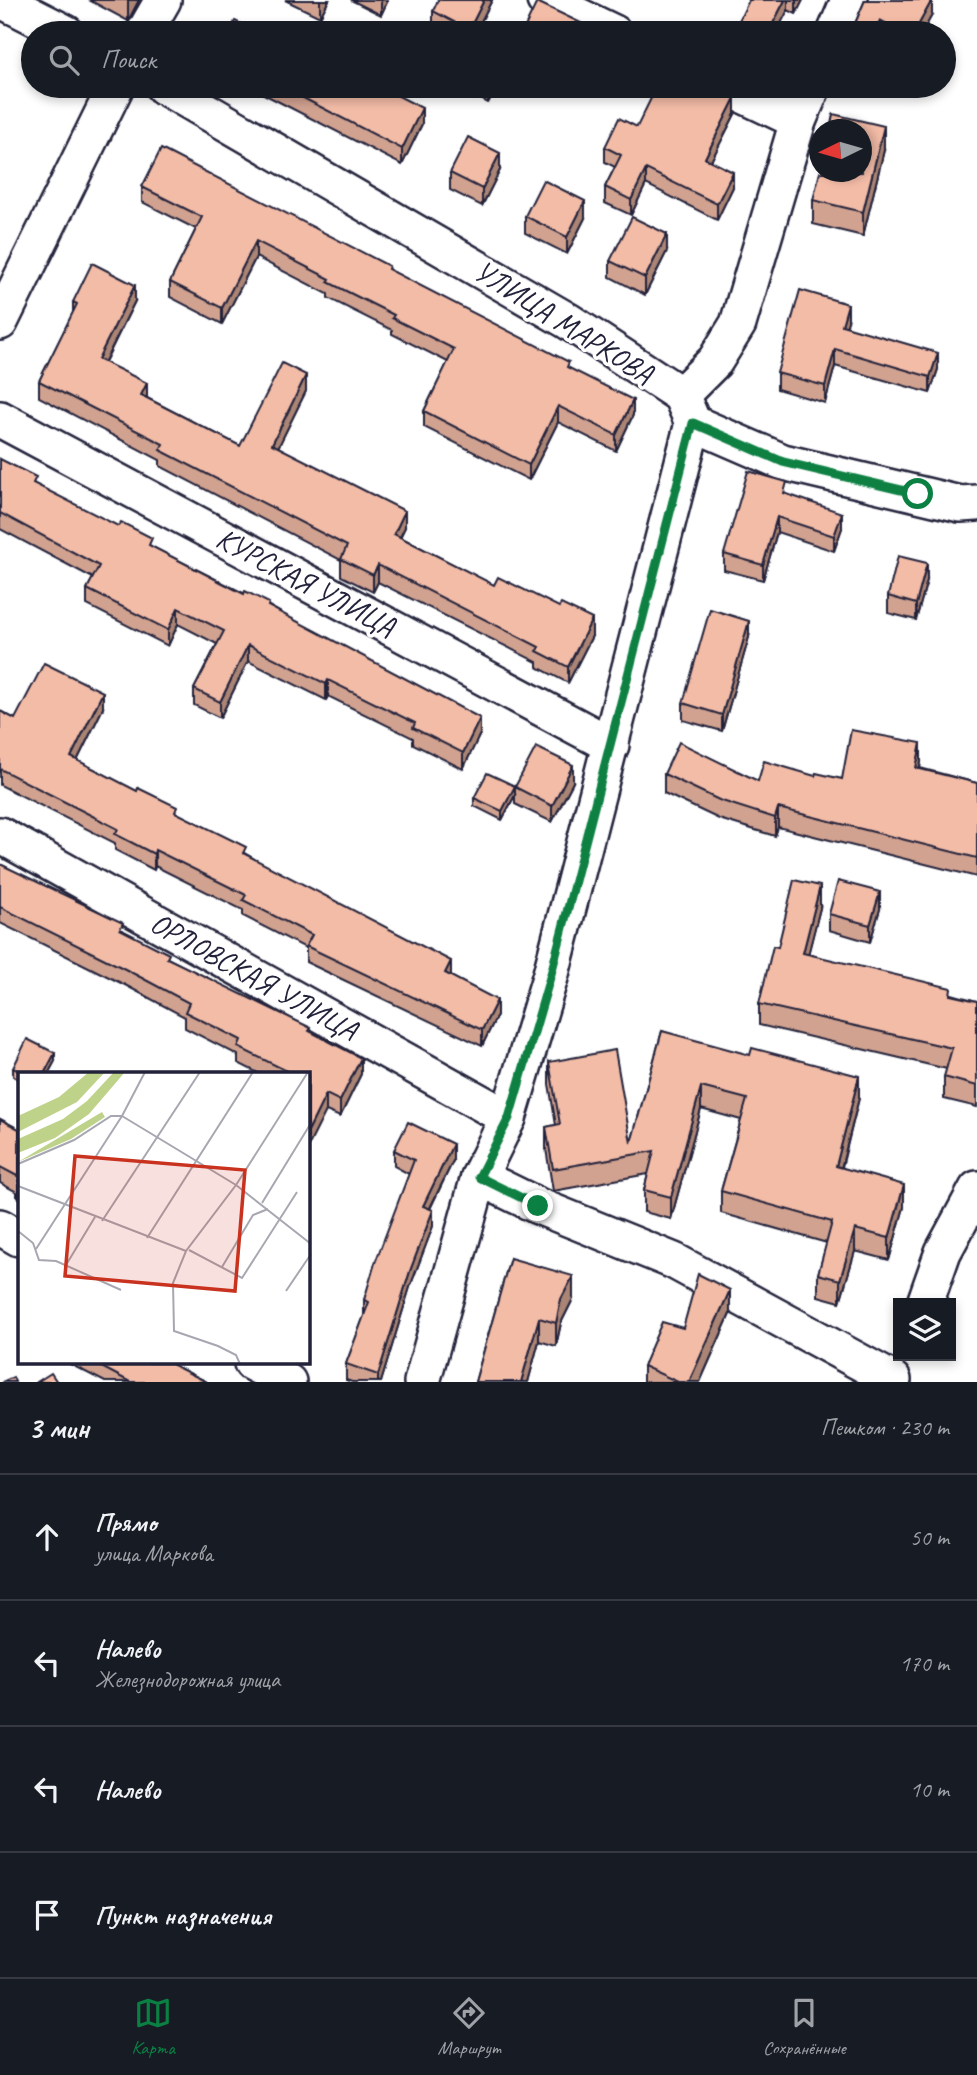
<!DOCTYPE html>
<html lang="ru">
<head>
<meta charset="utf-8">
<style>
	body { margin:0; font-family:Caveat,sans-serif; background:#20242c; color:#f1f3f6 }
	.controls { position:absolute; right:21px; bottom:21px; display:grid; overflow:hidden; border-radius:0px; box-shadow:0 4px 10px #0003 }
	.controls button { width:63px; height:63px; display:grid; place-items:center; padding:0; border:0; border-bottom:2px solid #363941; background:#171b24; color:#f1f3f6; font:35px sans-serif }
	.compass { position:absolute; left:809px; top:119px; width:63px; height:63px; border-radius:50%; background:#171b24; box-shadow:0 4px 10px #0003; rotate:265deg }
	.stop { position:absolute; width:21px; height:21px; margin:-16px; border:5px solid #0b8043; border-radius:50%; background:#fff }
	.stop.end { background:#0b8043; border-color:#fff; box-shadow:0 2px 7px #0008 }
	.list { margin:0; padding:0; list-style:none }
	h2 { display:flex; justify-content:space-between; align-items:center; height:91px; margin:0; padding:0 28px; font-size:30px }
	h2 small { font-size:23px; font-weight:400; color:#9ea1a6 }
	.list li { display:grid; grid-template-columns:46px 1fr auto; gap:21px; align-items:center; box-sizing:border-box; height:126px; padding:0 28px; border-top:2px solid #363941 }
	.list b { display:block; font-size:26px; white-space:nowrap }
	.list p { margin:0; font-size:23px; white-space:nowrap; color:#9ea1a6 }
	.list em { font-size:23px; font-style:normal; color:#9ea1a6 }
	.icon { flex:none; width:38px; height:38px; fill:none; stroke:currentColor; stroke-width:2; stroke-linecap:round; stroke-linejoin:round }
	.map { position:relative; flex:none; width:977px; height:1382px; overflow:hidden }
	.search { position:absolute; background:#171b24; box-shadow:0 4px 10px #0003; left:21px; right:21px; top:21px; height:77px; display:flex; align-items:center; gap:18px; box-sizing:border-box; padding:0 24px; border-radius:38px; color:#9ea1a6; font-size:26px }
	.sheet { height:595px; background:#171b24 }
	nav { display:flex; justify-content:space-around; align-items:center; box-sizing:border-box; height:98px; border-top:2px solid #363941; background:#171b24; font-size:19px; color:#9ea1a6 }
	nav a { display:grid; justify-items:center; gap:4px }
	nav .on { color:#0b8043 }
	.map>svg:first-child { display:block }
</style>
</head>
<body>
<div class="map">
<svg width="977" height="1382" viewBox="0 0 977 1382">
	<rect width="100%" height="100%" fill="#fff"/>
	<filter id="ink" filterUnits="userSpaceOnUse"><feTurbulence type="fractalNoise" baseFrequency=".0143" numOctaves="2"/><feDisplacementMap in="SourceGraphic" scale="14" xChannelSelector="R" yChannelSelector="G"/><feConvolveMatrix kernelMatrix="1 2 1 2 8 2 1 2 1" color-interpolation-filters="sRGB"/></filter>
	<g filter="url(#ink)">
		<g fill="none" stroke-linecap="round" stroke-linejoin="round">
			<defs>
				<g id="street">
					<polyline points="1,0 66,33"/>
					<polyline points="545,0 614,33"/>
					<polyline points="144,33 163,0"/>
					<polyline points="835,33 849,0"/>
					<polyline points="163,86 568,321 681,395 693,423 783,462 960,504 977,503"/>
					<polyline points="724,86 798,121"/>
					<polyline points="0,322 116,86"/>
					<polyline points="681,395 715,361 738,324 798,121 813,86"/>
					<polyline points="0,419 611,745"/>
					<polyline points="0,835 508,1118"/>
					<polyline points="479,1177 538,1206 674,1261 893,1380"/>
					<polyline points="0,1227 19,1238"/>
					<polyline points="925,1303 943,1252 977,1189"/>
					<polyline points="252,1363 288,1382"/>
					<polyline points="422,1382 479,1177 508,1118 551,974 693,423"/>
				</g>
			</defs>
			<use href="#street" stroke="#22223b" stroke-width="40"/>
			<use href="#street" stroke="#fff" stroke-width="35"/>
		</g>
		<g fill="#d1a290" stroke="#22223b" stroke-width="2">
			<polygon points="89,0 139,0 128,21"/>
			<polygon points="285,0 329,0 320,17"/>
			<polygon points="351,0 388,0 381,15"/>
			<polygon points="492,0 475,33 443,33 433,28 433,11"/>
			<polygon points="749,0 803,0 796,14 788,10"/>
			<polygon points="865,0 932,15 922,33 847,33 854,26"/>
			<polygon points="248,86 379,86 422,124 402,165"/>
			<polygon points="456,86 497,86 488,103"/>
			<polygon points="735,114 711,161 733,187 717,220 646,184 631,215 605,203 605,187 615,167 605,162 605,147 637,127"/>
			<polygon points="884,150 863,236 813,224 813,200"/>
			<polygon points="500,170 482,206 450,190 450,173"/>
			<polygon points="142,187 389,270 569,368 633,415 616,451 558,422 529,480 424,427 424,411 448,362 392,334 392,330 328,298 328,294 256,257 222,324 170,297 170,282 196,229 142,202"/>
			<polygon points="525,216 585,218 567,254 525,233"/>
			<polygon points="667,251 645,295 610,277 610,261"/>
			<polygon points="135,301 105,362 147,398 240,446 306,391 278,447 405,527 400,537 592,636 568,683 537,667 537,662 378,582 373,592 341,576 341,560 160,466 160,460 39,397 39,381 73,313 73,302"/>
			<polygon points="848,321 846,326 938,369 930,393 835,366 825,403 777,389 777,373"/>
			<polygon points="0,459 36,485 152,547 269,606 480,734 463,769 413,744 413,738 328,696 326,700 248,661 220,718 194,705 194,689 217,644 178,624 168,646 87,605 87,589 93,578 0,529"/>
			<polygon points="787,494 842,528 834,551 777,532 763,580 724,570 724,554"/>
			<polygon points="927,580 916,620 888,613 888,596"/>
			<polygon points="749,637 722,731 683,720 683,703"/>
			<polygon points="103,708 77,761 177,813 451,976 497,1015 482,1046 306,962 306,948 243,916 243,910 155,866 154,870 115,850 115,843 0,785 0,711 15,719"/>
			<polygon points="921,762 920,768 977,783 977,877 778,827 775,836 719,819 664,793 664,774 758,781 815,776 842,779"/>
			<polygon points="573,782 552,822 515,804 515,787"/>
			<polygon points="515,795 502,820 474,806 474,798"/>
			<polygon points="0,864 123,931 169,959 311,1032 361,1074 340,1117 326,1111 308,1074 260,1074 238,1063 238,1055 185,1028 185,1017 125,985 0,923"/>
			<polygon points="820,908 808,954 977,1001 977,1107 944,1099 944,1077 947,1069 759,1025 759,1004 778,947"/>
			<polygon points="880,909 870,942 829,930 829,914"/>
			<polygon points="662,1031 859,1098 842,1167 904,1207 889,1260 855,1251 840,1302 818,1296 818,1274 827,1243 721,1213 721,1191 741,1120 701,1109 671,1219 644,1212 644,1190 648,1174 553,1191 546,1149 546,1127 556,1125 549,1084 549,1062 631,1143"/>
			<polygon points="55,1061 48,1074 19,1074 19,1080 13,1076 13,1068"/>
			<polygon points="0,1119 19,1129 19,1198 17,1197 17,1192 0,1183"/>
			<polygon points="394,1150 453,1161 430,1209 433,1226 410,1287 381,1382 352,1382 346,1380 346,1364 364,1316 364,1300 409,1174 394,1166"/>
			<polygon points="510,1258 573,1299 561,1323 556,1346 539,1341 528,1382 475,1382"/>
			<polygon points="730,1314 700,1382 643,1382 643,1366 683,1328"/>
			<polygon points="68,1363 169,1363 207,1382 105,1382"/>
		</g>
		<g fill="#aa8475" stroke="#22223b" stroke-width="2">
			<polygon points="128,0 139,0 128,21"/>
			<polygon points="320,0 329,0 320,17"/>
			<polygon points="381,0 388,0 381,15"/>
			<polygon points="484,0 492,0 475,33 469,33 469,30"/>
			<polygon points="785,0 788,0 788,10 776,33 768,33"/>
			<polygon points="796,0 803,0 796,14"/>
			<polygon points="932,0 932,15 922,33 914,33"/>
			<polygon points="880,20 880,33 874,33"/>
			<polygon points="581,23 581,33 576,33"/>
			<polygon points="493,86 497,86 488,103 488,94"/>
			<polygon points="735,98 735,114 705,173 705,158"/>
			<polygon points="422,108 422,124 402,165 402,149"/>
			<polygon points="884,126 884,150 863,236 863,212"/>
			<polygon points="500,153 500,170 482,206 482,189"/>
			<polygon points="646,169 646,184 631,215 631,200"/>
			<polygon points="733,172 733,187 717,220 717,204"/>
			<polygon points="585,201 585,218 567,254 567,237"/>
			<polygon points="667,234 667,251 645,295 645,278"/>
			<polygon points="256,241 256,257 222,324 222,308"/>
			<polygon points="135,285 135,301 98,375 98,359"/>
			<polygon points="848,304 848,321 842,341 842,325"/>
			<polygon points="835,349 835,366 825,403 825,386"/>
			<polygon points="938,353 938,369 930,393 930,377"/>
			<polygon points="306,375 306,391 272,460 272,444"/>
			<polygon points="147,383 147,399 141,395"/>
			<polygon points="633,400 633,415 616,451 616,435"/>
			<polygon points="558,406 558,422 529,480 529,465"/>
			<polygon points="405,511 405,527 394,550 394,534"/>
			<polygon points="842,513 842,528 834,551 834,536"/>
			<polygon points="777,517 777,532 763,580 763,565"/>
			<polygon points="927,563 927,580 916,620 916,604"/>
			<polygon points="378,565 378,582 373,592 373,575"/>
			<polygon points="178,608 178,624 168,646 168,630"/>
			<polygon points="592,619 592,636 568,683 568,667"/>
			<polygon points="749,621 749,637 722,731 722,715"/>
			<polygon points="248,645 248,661 220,718 220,702"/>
			<polygon points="328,680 328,696 326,700 326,684"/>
			<polygon points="103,692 103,708 71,773 71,757"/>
			<polygon points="480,718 480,734 463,769 463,753"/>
			<polygon points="921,743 921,762 916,786 916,768"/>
			<polygon points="573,765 573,782 552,822 552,806"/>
			<polygon points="515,786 515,795 502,820 502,811"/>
			<polygon points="778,808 778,827 775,836 775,818"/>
			<polygon points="155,850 155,866 154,870 154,854"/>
			<polygon points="820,886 820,908 803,975 803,953"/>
			<polygon points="880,892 880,909 870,942 870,925"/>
			<polygon points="451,961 451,977 445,973"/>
			<polygon points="497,1000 497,1015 482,1046 482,1030"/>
			<polygon points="55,1053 55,1061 48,1074 44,1074"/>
			<polygon points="361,1058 361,1074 340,1117 340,1101"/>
			<polygon points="859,1076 859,1098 836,1188 836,1166"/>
			<polygon points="701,1087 701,1109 671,1219 671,1197"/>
			<polygon points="326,1094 326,1111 308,1147 308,1131"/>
			<polygon points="453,1144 453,1161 423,1222 423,1206"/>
			<polygon points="904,1185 904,1207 889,1260 889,1238"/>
			<polygon points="433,1210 433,1226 410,1287 381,1382 378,1382 378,1375 410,1271"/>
			<polygon points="855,1229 855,1251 840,1302 840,1280"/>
			<polygon points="573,1276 573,1299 561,1323 556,1346 556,1323 561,1299"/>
			<polygon points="730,1290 730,1314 700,1382 689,1382"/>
			<polygon points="539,1318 539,1341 528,1382 521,1382"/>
		</g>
		<g fill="#f3bca7" stroke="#22223b" stroke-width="2">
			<polygon points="438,0 484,0 469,30 433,11"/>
			<polygon points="749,0 785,0 768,33 733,33"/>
			<polygon points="865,0 932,0 914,33 905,33 880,20 874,33 847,33 854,26"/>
			<polygon points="537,2 581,23 576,33 522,33"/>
			<polygon points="235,21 259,33 229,33"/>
			<polygon points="280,86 379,86 422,108 402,149"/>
			<polygon points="471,86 493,86 488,94"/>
			<polygon points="657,86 712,86 735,98 705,158 733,172 717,204 646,169 631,200 605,187 621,155 605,147 619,118 637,127"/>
			<polygon points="833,114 884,126 863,212 813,200 820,172 862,172 862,130 830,130"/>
			<polygon points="468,137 500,153 482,189 450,173"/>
			<polygon points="161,149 389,266 388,269 569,362 567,367 633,400 616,435 558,406 529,465 424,411 454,349 392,318 394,315 328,282 330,279 256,241 222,308 170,282 202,217 142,187"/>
			<polygon points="543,180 585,201 567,237 525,216"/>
			<polygon points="632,217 667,234 645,278 610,261"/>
			<polygon points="92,263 135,285 98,359 147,383 141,395 240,446 282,363 306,375 272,444 405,511 394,534 494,585 498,577 559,607 561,604 592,619 568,667 537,651 539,647 378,565 373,575 341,559 347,546 160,450 163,444 39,381 77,304 73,302"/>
			<polygon points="800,290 848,304 842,325 938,353 930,377 835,349 825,386 777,373"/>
			<polygon points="0,459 36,477 33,483 118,526 121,522 152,538 149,545 244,594 245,591 269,603 268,606 480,718 463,753 413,728 415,723 328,680 326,684 248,645 220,702 194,689 224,631 178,608 168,630 87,589 99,566 0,513"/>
			<polygon points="748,471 787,482 784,493 842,513 834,536 777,517 763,565 724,554"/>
			<polygon points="898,556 927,563 916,604 888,596"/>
			<polygon points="710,609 749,621 722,715 683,703"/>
			<polygon points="44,663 103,692 71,757 137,791 138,788 177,807 175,812 246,847 243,853 451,961 445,973 497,1000 482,1030 306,946 312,935 243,900 246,895 155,850 154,854 115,834 118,829 0,769 0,711 15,719"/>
			<polygon points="851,730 921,743 916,768 977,783 977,858 778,808 775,818 719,800 664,774 679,742 758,781 764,761 815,776 816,773 842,779"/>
			<polygon points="536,747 573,765 552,806 515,787"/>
			<polygon points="487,773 515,786 502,811 474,798"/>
			<polygon points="0,864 123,923 120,929 169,954 167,958 311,1028 309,1031 361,1058 340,1101 326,1094 308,1131 308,1074 293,1074 238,1047 241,1040 185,1012 189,1003 125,969 0,907"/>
			<polygon points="794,880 820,886 803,953 951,988 950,995 977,1001 977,1086 944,1077 952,1048 759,1004 773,946 778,947"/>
			<polygon points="838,881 880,892 870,925 829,914"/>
			<polygon points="662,1031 750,1055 752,1048 859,1076 836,1166 904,1185 889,1238 855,1229 840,1280 818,1274 832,1222 721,1191 747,1099 701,1087 671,1197 644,1190 654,1151 553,1169 546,1127 560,1124 549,1062 615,1050 631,1143"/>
			<polygon points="27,1039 55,1053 44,1074 25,1074 13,1068"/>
			<polygon points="0,1119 19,1129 19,1177 0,1167"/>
			<polygon points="408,1122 453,1144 423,1206 433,1210 410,1271 378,1375 346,1364 369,1302 364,1300 375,1263 414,1160 394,1150"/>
			<polygon points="510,1258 573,1276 561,1299 556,1323 539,1318 521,1382 475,1382"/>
			<polygon points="698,1274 730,1290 689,1382 678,1382 643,1366 662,1322 683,1328"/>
			<polygon points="94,1363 169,1363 207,1382 130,1382"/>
			<polygon points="51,1373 57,1382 37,1382"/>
			<polygon points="13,1377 15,1382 2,1382"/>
		</g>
	</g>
	<g fill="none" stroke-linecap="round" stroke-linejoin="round" filter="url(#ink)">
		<polyline stroke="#0b8043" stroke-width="9" points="538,1206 479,1177 509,1118 551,974 693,423 783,462 918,494"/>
	</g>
	<g text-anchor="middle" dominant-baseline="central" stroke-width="7" stroke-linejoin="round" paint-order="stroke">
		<g font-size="30" fill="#22223b" stroke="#fff">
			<text transform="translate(564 322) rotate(32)">УЛИЦА МАРКОВА</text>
			<text transform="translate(306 582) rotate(28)">КУРСКАЯ УЛИЦА</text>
			<text transform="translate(254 976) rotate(29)">ОРЛОВСКАЯ УЛИЦА</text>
		</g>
	</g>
	<g transform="translate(18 1072)">
		<rect width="292" height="292" fill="#fff"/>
		<path d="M 71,0 L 87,0 L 59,30 L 0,60 L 0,44 L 41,25 ZM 96,0 L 107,0 L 71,42 L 37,66 L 0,81 L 0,67 L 45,47 L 69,29 ZM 84,40 L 87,45 L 53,67 L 0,90 Z" fill="#bed389"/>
		<path fill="none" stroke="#a7a7b1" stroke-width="2" d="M 0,92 L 56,68 L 93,44 L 104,44 L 127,0M 0,114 L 168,179M 244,131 L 293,51M 84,149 L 182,0M 0,159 L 15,171 L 21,188 L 38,189 L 103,218M 129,166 L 235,0M 18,177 L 104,44 L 218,113 L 293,172M 171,178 L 224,206 L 279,120M 48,193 L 77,145M 204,195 L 235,143 L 250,137M 268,219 L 293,182M 222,292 L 218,283 L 200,274 L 156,259 L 155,211 L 168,179 L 218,113 L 290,0"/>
		<path fill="#c8321e" fill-opacity="0.15" stroke="#c8321e" stroke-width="3.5" d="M 57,84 L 227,98 L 217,219 L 47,204 Z"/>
		<rect width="292" height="292" fill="none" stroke="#22223b" stroke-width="3.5"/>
	</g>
</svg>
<div class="controls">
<button><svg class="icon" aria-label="layers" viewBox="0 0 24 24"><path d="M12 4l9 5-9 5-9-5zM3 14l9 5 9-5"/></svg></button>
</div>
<svg class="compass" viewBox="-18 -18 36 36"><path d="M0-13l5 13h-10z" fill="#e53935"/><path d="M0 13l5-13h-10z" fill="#9ea1a6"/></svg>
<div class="stop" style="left:918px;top:494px"></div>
<div class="stop end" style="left:538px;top:1206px"></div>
<div class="search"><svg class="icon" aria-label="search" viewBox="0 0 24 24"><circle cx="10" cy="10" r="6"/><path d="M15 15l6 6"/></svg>Поиск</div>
</div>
<section class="sheet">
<h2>3 мин<small>Пешком · 230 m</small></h2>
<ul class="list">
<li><svg class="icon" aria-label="ahead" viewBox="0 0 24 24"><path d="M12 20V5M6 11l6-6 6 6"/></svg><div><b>Прямо</b><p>улица Маркова</p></div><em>50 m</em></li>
<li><svg class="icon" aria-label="left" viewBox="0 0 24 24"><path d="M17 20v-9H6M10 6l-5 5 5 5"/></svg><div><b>Налево</b><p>Железнодорожная улица</p></div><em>170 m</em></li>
<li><svg class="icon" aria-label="left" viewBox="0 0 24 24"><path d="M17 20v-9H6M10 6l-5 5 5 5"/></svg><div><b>Налево</b></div><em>10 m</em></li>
<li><svg class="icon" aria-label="arrive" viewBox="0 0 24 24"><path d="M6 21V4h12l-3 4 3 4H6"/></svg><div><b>Пункт назначения</b></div></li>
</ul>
</section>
<nav>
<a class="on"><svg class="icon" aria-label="map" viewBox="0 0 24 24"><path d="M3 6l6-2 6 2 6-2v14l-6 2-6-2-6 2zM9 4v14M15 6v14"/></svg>Карта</a>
<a><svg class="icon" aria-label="directions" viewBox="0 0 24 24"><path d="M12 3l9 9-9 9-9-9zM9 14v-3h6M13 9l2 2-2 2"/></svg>Маршрут</a>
<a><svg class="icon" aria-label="saved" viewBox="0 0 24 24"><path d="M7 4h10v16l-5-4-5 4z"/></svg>Сохранённые</a>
</nav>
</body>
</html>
